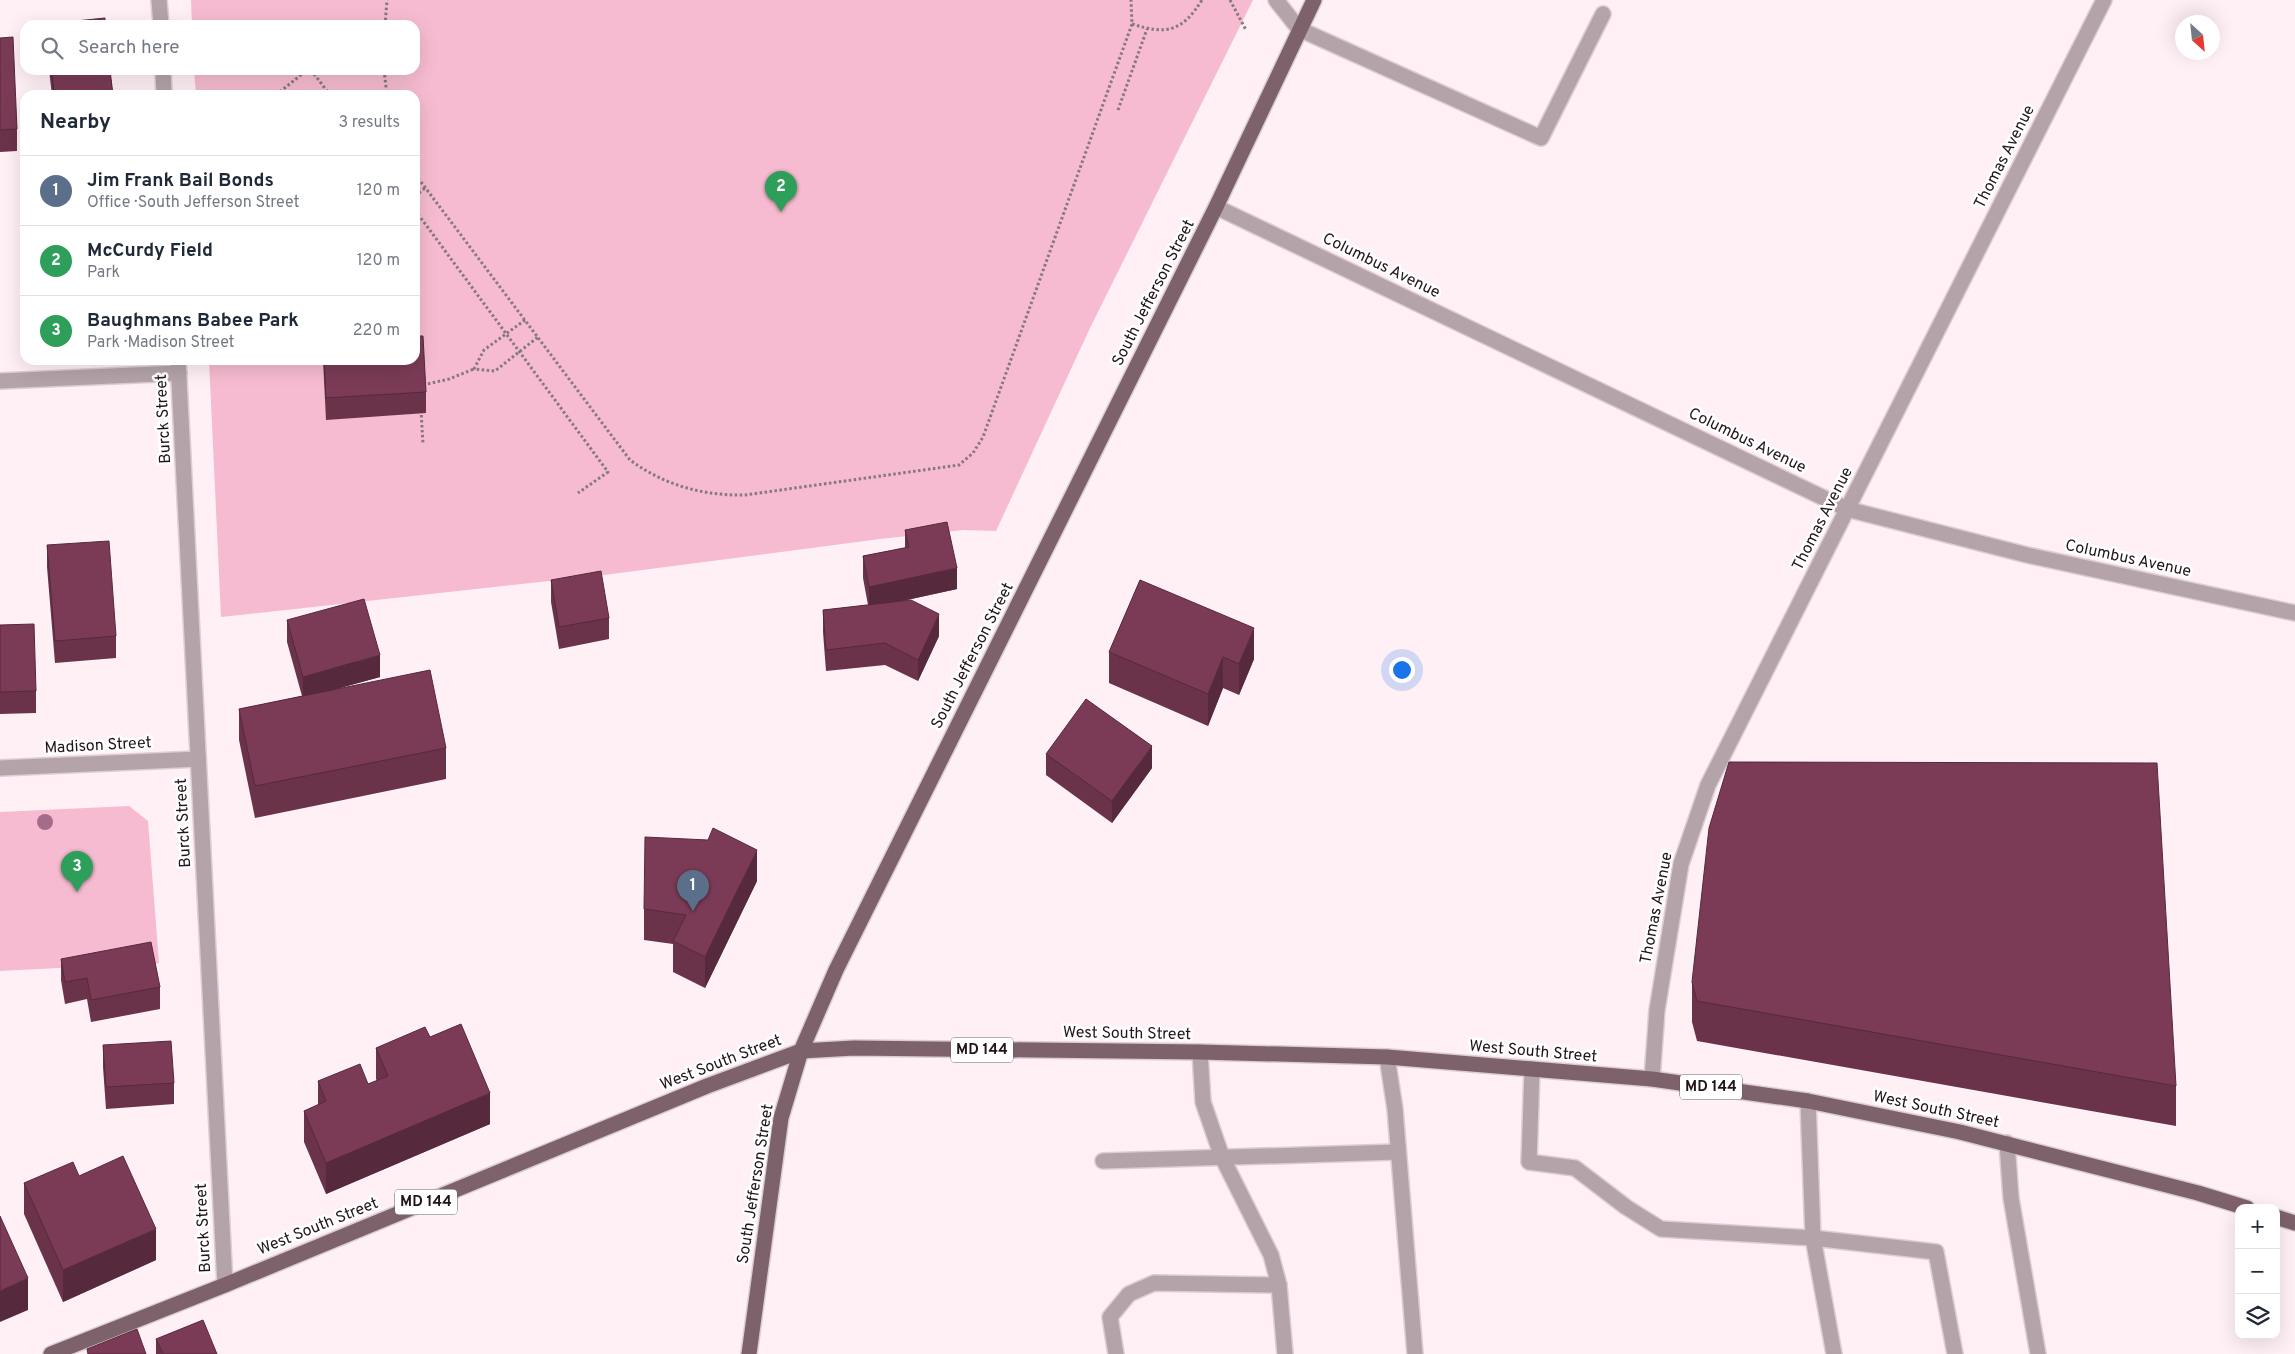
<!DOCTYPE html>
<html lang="en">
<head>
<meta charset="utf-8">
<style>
	body { margin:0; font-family:Overpass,sans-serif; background:#f2f2f3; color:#1f2937 }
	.controls { position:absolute; right:15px; bottom:15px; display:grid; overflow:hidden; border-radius:10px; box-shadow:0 5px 20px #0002 }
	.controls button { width:45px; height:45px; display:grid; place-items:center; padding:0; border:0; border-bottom:1px solid #e0e1e3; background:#fff; color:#1f2937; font:25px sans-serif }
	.compass { position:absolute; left:2175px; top:15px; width:45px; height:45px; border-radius:50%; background:#fff; box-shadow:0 5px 20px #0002; rotate:153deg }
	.you { position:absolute; left:1401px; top:669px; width:18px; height:18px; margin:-12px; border:4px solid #fff; border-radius:50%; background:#1a73e8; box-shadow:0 0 0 8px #1a73e833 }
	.badge { display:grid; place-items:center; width:32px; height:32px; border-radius:50%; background:#226657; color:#fff; font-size:16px; font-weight:700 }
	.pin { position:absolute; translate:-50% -41px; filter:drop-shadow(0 1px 2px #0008) }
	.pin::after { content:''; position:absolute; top:26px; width:18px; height:15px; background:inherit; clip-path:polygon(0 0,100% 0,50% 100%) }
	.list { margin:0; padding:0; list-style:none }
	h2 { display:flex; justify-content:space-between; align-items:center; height:65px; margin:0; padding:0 20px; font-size:21px }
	h2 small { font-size:16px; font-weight:400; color:#747a83 }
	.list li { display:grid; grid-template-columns:32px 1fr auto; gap:15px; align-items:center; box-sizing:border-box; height:70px; padding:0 20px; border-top:1px solid #e0e1e3 }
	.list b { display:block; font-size:19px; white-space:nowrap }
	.list p { margin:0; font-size:16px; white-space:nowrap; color:#747a83 }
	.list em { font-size:16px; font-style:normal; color:#747a83 }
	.icon { flex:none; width:28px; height:28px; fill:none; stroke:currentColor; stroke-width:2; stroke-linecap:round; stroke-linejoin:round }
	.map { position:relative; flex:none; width:2295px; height:1354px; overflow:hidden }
	.search { position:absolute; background:#fff; box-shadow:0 5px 20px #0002; left:20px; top:20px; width:400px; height:55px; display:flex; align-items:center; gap:12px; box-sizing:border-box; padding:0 18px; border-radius:15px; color:#747a83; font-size:19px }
	.panel { position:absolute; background:#fff; box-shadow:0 5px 20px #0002; left:20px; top:90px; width:400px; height:275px; border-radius:15px }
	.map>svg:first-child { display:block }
</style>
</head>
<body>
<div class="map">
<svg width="2295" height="1354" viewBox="0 0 2295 1354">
	<rect width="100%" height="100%" fill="#fff0f5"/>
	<g fill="#f6bbd0">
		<polygon points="191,0 1253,0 1090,328 996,531 963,530 880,539 604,575 221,617 209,360 415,360 415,95 196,95 194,70 415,70 415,25 192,25"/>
		<polygon points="129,806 148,821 159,963 0,971 0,812"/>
	</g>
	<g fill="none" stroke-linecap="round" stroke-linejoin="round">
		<defs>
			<g id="lane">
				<polyline points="1276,0 1299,29 1541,138 1603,14"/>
				<polyline points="0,381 179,373"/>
				<polyline points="1200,1052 1203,1102 1222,1157 1271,1255 1279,1285 1285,1354"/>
				<polyline points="1387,1057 1395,1109 1415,1354"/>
				<polyline points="1532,1069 1529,1162 1575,1168 1626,1207 1661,1229 1813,1238 1936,1252 1955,1354"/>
				<polyline points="1808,1101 1813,1238 1834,1354"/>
				<polyline points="2007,1143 2011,1198 2038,1354"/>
				<polyline points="1103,1161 1397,1152"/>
				<polyline points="1116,1354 1110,1317 1129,1294 1154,1283 1279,1285"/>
			</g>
			<g id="street">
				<polyline points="159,0 161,25"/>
				<polyline points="163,70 164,95"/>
				<polyline points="1216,207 1847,509 2027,555 2295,613"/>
				<polyline points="178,360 225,1285"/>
				<polyline points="0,768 198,759"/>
				<polyline points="1652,1079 1657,1010 1681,864 1708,785 2104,0"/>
			</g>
			<g id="primary">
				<polyline points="2276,1217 2295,1223"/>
				<polyline points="51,1354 225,1285 707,1086 801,1051 854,1048 1200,1052 1387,1057 1652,1079 1808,1101 1960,1132 2198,1193 2247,1208"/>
				<polyline points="749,1354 781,1118 801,1051 836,970 1216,207 1314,0"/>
			</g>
		</defs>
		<use href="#lane" stroke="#dccdd2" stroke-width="18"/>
		<use href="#street" stroke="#dccdd2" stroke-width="18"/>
		<use href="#primary" stroke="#dccdd2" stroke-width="18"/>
		<g stroke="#86787d" stroke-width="3" stroke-dasharray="2.5 2.5" stroke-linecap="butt">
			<polyline points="1230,0 1246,30"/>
			<path d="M 1132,24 C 1166,35 1182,32 1202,0"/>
			<polyline points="385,25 387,0"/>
			<polyline points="311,70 330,95"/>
			<polyline points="384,70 387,95"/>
			<polyline points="276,95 307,70"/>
			<polyline points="1118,110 1147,29"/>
			<path d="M 415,174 L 630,460 C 664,485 703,496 745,495 L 959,465 L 973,453 L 983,437 L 1132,24 L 1131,0"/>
			<polyline points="415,196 425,188"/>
			<polyline points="415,210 608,472 578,493"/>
			<polyline points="525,320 484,350 474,369 495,371 538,337"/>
			<polyline points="423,385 449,379 474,369"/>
			<polyline points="421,410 423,444"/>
		</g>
		<use href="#lane" stroke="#b4a4a9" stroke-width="15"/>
		<use href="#street" stroke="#b4a4a9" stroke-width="15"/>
		<use href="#primary" stroke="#7d626c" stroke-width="15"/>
	</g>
	<circle fill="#a46c89" cx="45" cy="822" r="8"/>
	<g fill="#6a334a">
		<polygon points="0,38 17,129 17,151 0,152"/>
		<polygon points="49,70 110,70 113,95 52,95"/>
		<polygon points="323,360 415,360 426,392 426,413 326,420"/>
		<polygon points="905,530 957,589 898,602 939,636 918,681 885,665 826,671 823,632 823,610 868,605 863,578 863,556 905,548"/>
		<polygon points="47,545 116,636 116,658 55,663 47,567"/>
		<polygon points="551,580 609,618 609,639 559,649 551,602"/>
		<polygon points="1140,580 1254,659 1239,695 1223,688 1208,726 1109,683 1109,652"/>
		<polygon points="287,620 380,677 333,690 446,748 446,779 255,818 239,740 239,709 302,696 287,642"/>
		<polygon points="0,625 36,691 36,713 0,714"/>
		<polygon points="1046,754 1152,768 1112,823 1046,775"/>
		<polygon points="757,881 705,988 673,972 673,944 644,940 644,909"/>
		<polygon points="61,959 160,987 160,1009 91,1022 87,999 65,1004 61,980"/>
		<polygon points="1692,982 2176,1086 2176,1126 1697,1041 1692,1022"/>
		<polygon points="430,1037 490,1124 326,1194 304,1142 304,1111 318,1105 318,1081 368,1084 377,1081 376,1079 376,1048"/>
		<polygon points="103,1045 174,1083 174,1104 106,1109 103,1067"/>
		<polygon points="79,1176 156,1260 63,1302 24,1214 24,1183"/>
		<polygon points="156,1339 217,1354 156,1354"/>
	</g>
	<g fill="#56293c">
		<polygon points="957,568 957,589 869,608 869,587"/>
		<polygon points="939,614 939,636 918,681 918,660"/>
		<polygon points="1254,628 1254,659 1239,695 1239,664"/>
		<polygon points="380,655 380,677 303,698 303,677"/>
		<polygon points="1223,657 1223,688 1208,726 1208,694"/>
		<polygon points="1152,746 1152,768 1112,823 1112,801"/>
		<polygon points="757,850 757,881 705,988 705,957"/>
		<polygon points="490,1093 490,1124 326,1194 326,1163"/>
		<polygon points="156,1229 156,1260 63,1302 63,1270"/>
		<polygon points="28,1278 28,1310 0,1322 0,1291"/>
	</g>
	<g fill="#7b3b56" stroke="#56293c">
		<polygon points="105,18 105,25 47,25 47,24"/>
		<polygon points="13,37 17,129 0,130 0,38"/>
		<polygon points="52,70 110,70 113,95 54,95"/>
		<polygon points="415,336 423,336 426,392 326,398 324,360 415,360"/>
		<polygon points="947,522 957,568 869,587 863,556 909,547 905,530"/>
		<polygon points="109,541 116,636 55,641 47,545"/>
		<polygon points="601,571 609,618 559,627 551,580"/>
		<polygon points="1140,580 1254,628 1239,664 1223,657 1208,694 1109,652"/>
		<polygon points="364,599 380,655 303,677 287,620"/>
		<polygon points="911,600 939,614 918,660 885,643 826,650 823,610"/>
		<polygon points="34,624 36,691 0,692 0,625"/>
		<polygon points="430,670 446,748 255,786 239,709"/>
		<polygon points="1086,699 1152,746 1112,801 1046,754"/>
		<polygon points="1729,762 2157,763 2176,1086 1697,1001 1692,982 1709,828"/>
		<polygon points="713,828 757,850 705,957 673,941 686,915 644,909 645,837 708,840"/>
		<polygon points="151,942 160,987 91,1000 87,978 65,982 61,959"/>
		<polygon points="461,1024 490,1093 326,1163 304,1111 326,1101 318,1081 360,1064 368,1084 388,1076 376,1048 425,1027 430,1037"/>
		<polygon points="171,1041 174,1083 106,1087 103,1045"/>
		<polygon points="123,1156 156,1229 63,1270 24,1183 73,1162 79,1176"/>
		<polygon points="0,1216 28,1278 0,1291"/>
		<polygon points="203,1320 217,1354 163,1354 156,1339"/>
		<polygon points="137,1329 146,1354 88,1354 87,1349"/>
	</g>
	<g text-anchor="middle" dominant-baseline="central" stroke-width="5" stroke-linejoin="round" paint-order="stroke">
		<g fill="#fff" stroke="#645b5e" stroke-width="1">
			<rect x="951" y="1037.5" width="62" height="25" rx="4"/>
			<rect x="1680" y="1074.5" width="62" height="25" rx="4"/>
			<rect x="395" y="1189.5" width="62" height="25" rx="4"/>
		</g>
		<g font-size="15" font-weight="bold" fill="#221519">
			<text x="982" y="1050">MD 144</text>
			<text x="1711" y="1087">MD 144</text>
			<text x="426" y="1202">MD 144</text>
		</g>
		<g font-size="16" fill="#221519" stroke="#fff">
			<text transform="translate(2005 157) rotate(-63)">Thomas Avenue</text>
			<text transform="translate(1381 266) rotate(26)">Columbus Avenue</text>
			<text transform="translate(1154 293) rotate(-63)">South Jefferson Street</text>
			<text transform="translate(164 419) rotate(-93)">Burck Street</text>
			<text transform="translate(1747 441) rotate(26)">Columbus Avenue</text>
			<text transform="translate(1823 519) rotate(-63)">Thomas Avenue</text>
			<text transform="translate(2128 559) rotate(12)">Columbus Avenue</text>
			<text transform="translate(973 656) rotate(-63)">South Jefferson Street</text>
			<text transform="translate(98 746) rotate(-3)">Madison Street</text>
			<text transform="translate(184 823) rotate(-93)">Burck Street</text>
			<text transform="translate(1657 908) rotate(-79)">Thomas Avenue</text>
			<text transform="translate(1127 1034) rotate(1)">West South Street</text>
			<text transform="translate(1533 1052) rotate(5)">West South Street</text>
			<text transform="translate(721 1063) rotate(-21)">West South Street</text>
			<text transform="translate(1936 1110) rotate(12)">West South Street</text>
			<text transform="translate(756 1184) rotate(-81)">South Jefferson Street</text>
			<text transform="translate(318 1227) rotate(-22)">West South Street</text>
			<text transform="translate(204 1228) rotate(-93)">Burck Street</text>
		</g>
	</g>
</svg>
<div class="controls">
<button>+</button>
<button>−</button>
<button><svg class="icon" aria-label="layers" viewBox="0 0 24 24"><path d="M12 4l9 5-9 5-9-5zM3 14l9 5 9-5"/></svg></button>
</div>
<svg class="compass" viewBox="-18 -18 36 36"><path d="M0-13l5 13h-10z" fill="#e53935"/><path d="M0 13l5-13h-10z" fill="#747a83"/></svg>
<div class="you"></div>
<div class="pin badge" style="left:693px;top:911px;background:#5c6f8a">1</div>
<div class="pin badge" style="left:781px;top:212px;background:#2e9e5b">2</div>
<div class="pin badge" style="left:77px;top:892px;background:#2e9e5b">3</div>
<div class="search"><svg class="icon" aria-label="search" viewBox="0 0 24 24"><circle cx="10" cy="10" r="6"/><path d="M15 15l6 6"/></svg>Search here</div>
<section class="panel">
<h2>Nearby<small>3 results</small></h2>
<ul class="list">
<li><span class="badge" style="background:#5c6f8a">1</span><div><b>Jim Frank Bail Bonds</b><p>Office · South Jefferson Street</p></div><em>120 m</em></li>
<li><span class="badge" style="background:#2e9e5b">2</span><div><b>McCurdy Field</b><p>Park</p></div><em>120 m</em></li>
<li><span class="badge" style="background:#2e9e5b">3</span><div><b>Baughmans Babee Park</b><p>Park · Madison Street</p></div><em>220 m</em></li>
</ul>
</section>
</div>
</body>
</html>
